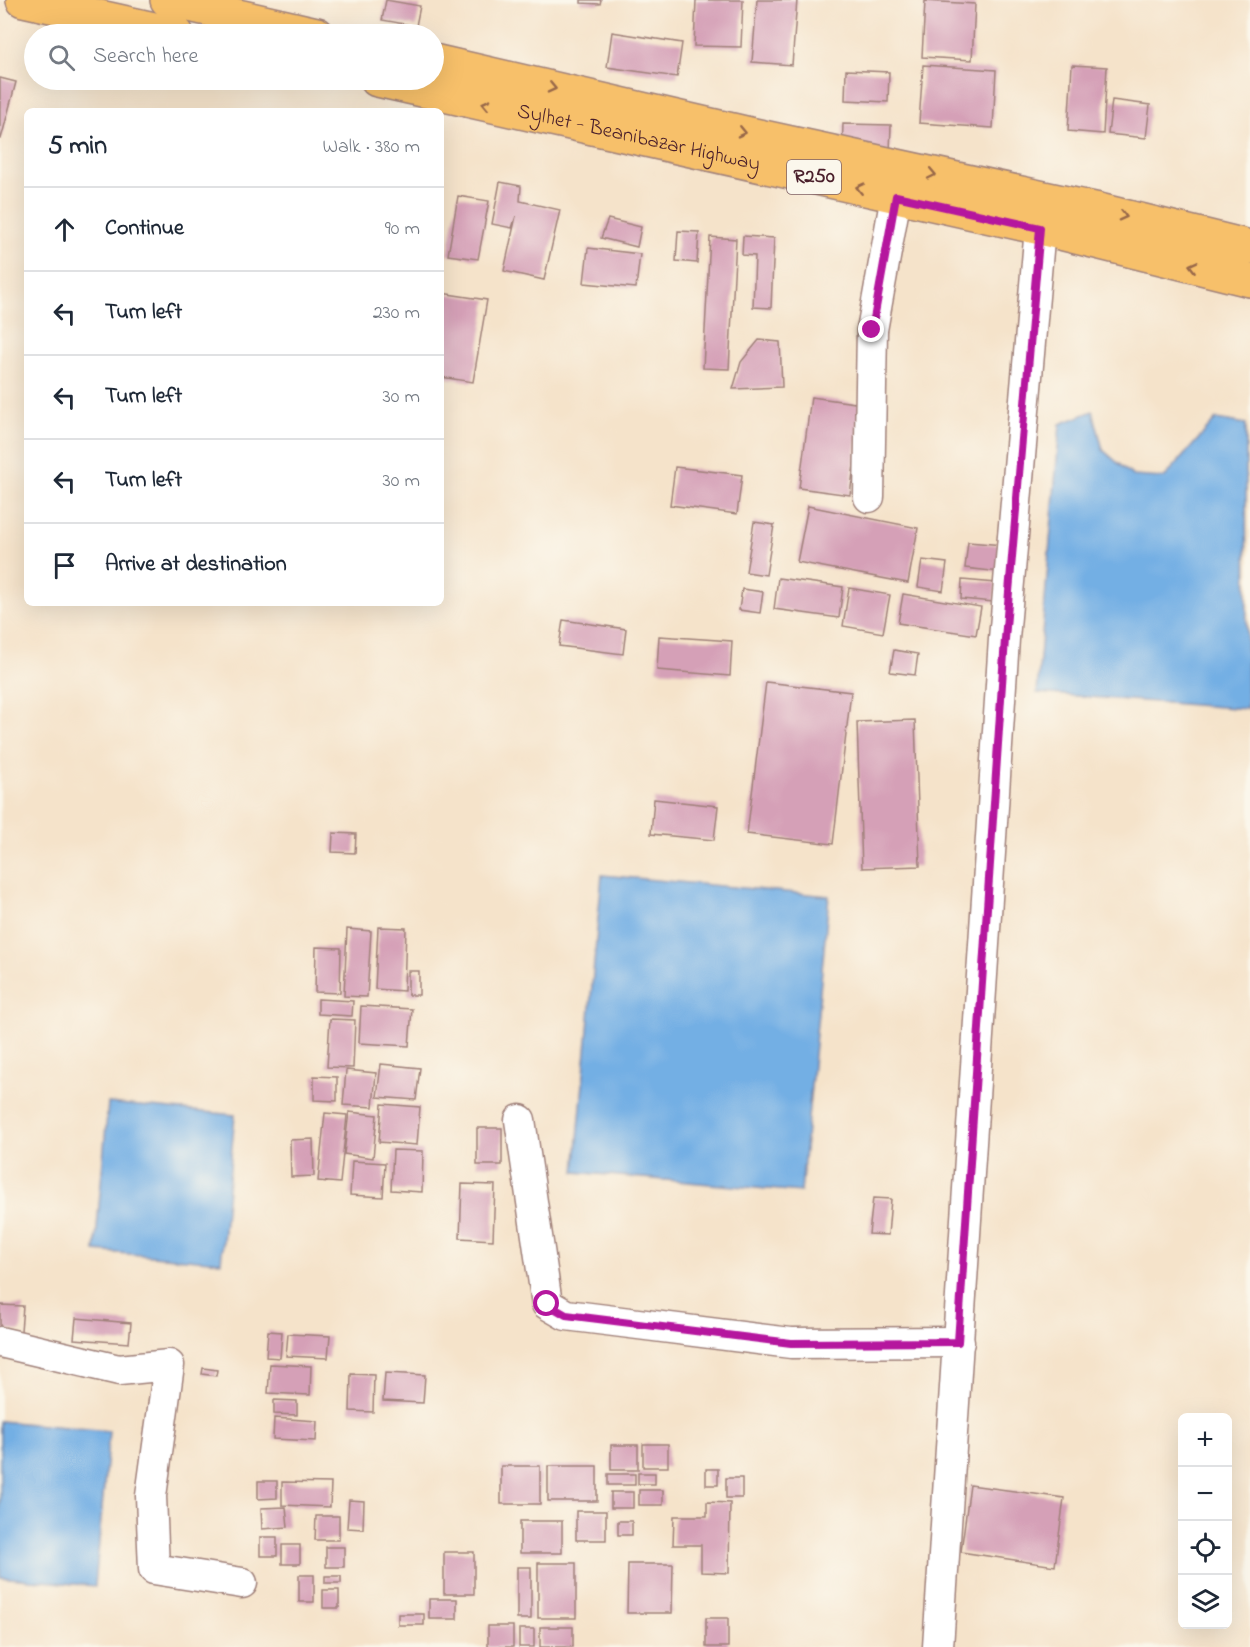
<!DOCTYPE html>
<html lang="en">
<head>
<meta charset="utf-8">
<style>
	body { margin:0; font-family:"Indie Flower",sans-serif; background:#f6f6f7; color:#1f2937 }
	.controls { position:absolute; right:18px; bottom:18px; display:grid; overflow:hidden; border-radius:9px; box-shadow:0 6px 24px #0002 }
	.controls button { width:54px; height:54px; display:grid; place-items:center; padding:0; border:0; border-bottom:2px solid #e0e1e3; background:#fff; color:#1f2937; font:30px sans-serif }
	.stop { position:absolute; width:18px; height:18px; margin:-14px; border:4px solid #b5179e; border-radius:50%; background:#fff }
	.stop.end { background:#b5179e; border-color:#fff; box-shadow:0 2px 6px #0008 }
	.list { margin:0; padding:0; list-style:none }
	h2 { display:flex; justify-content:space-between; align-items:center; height:78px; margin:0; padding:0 24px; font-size:26px }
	h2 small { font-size:20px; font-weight:400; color:#747a83 }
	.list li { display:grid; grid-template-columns:39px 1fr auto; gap:18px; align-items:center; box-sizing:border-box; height:84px; padding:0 24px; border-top:2px solid #e0e1e3 }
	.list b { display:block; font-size:22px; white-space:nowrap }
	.list em { font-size:20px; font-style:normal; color:#747a83 }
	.icon { flex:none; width:33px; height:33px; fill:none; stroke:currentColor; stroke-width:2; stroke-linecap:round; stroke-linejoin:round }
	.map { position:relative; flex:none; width:1250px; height:1647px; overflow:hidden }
	.search { position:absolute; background:#fff; box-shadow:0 6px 24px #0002; left:24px; top:24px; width:420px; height:66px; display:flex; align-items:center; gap:15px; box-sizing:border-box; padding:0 21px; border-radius:33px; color:#747a83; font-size:22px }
	.panel { position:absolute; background:#fff; box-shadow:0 6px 24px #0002; left:24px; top:108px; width:420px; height:498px; border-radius:9px }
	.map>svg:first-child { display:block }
</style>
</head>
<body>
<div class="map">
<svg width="1250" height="1647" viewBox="0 0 1250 1647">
	<rect width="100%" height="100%" fill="#fbf7ec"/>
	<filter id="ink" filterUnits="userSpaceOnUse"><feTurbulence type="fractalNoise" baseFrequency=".0167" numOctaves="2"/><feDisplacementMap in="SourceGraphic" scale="12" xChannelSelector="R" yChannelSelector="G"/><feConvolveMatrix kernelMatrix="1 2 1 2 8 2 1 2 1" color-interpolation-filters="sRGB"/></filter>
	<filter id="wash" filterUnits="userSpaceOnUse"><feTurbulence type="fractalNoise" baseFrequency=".008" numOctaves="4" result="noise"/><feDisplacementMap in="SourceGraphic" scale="24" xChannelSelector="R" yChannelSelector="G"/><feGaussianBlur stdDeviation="1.35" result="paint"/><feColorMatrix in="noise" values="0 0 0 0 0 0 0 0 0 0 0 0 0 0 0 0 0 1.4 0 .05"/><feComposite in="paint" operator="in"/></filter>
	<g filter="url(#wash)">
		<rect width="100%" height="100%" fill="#f5e3ca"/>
		<g fill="#73afe4" stroke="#5e6788" stroke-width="1.5">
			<polygon points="1093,411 1103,450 1133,476 1164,478 1216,419 1246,424 1247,709 1037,693 1060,424"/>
			<polygon points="602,875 829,896 801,1192 575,1172"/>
			<polygon points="108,1103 235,1115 221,1262 95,1251"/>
			<polygon points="0,1421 109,1431 95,1586 0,1577"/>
		</g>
		<g id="blocks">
			<g fill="#d5a0b7">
				<polygon points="386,0 420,6 416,26 382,20"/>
				<polygon points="581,0 601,0 600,4 581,3"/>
				<polygon points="696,0 743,0 741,47 694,46"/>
				<polygon points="757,0 797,0 792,65 752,62"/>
				<polygon points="925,1 975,4 972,60 922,57"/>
				<polygon points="612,32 682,43 677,77 607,67"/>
				<polygon points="923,65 996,70 993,128 919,123"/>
				<polygon points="1072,65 1107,67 1103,134 1068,131"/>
				<polygon points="846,70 889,72 888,102 845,100"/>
				<polygon points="0,78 16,82 1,139 0,138"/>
				<polygon points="1112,100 1150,105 1146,138 1108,134"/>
				<polygon points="843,124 891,125 890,152 842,151"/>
				<polygon points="500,182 521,186 520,201 560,210 544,280 504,271 516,216 512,228 492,224"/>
				<polygon points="458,196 489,201 478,259 448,255"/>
				<polygon points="608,219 641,227 637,247 601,238"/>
				<polygon points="678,231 699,232 697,263 676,261"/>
				<polygon points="743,236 774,238 771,308 753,307 755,256 742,255"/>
				<polygon points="710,237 736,239 729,369 703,368"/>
				<polygon points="588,248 640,254 636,288 584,283"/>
				<polygon points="441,293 487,300 473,382 441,377"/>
				<polygon points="759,340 780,342 782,387 733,389 741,362"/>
				<polygon points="811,397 862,404 850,495 799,488"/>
				<polygon points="675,467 742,475 737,514 670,505"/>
				<polygon points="808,506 918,528 908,583 797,562"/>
				<polygon points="754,522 774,525 766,575 746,572"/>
				<polygon points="968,542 1003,545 1000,572 965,568"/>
				<polygon points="922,560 947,563 943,591 918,587"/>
				<polygon points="778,578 843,587 839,618 774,609"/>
				<polygon points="962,580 996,583 994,602 961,599"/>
				<polygon points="849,588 890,595 883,633 843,626"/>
				<polygon points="742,589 763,592 760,613 739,610"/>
				<polygon points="903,594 981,607 976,635 898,623"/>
				<polygon points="563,620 626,629 623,654 559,646"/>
				<polygon points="659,636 732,641 730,676 657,670"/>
				<polygon points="894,650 918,654 915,675 890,672"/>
				<polygon points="766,682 851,692 833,844 747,834"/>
				<polygon points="915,720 920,866 862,868 857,722"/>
				<polygon points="654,799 718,806 714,840 651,834"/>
				<polygon points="333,833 356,834 355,853 332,852"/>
				<polygon points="378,927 406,928 404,991 375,989"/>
				<polygon points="347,929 371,931 367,997 344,996"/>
				<polygon points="316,947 341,948 340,993 315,992"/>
				<rect x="408" y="971" width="11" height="24"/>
				<polygon points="318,999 353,1001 352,1016 318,1014"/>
				<polygon points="361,1006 412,1009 409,1046 359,1043"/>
				<polygon points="330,1019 355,1020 353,1068 327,1067"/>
				<polygon points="381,1064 420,1068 416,1100 377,1097"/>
				<polygon points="346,1070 376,1073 373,1107 343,1105"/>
				<polygon points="314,1076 337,1077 337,1101 314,1100"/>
				<polygon points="382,1104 420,1107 417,1145 379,1142"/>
				<polygon points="349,1112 377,1115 373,1158 344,1154"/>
				<polygon points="325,1113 347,1115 340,1183 318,1181"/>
				<rect x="477" y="1128" width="25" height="37"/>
				<polygon points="313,1139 314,1176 291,1177 290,1140"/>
				<polygon points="393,1150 423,1151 422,1192 391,1190"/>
				<polygon points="352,1161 385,1163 383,1197 350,1195"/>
				<polygon points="462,1184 495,1185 493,1240 460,1238"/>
				<polygon points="873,1198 891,1199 888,1235 869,1234"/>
				<polygon points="0,1305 23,1306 21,1331 0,1330"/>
				<polygon points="76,1318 131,1323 129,1343 74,1339"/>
				<polygon points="268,1331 282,1332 280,1358 266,1357"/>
				<polygon points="288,1334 330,1336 328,1358 286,1356"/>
				<polygon points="270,1364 311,1366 310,1395 268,1393"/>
				<polygon points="203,1368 217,1370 216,1376 202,1374"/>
				<polygon points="385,1373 425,1375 423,1403 383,1401"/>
				<polygon points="351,1374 374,1375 373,1412 350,1411"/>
				<polygon points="274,1400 297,1401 297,1415 274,1414"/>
				<polygon points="274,1418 317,1421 316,1441 273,1439"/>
				<rect x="643" y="1444" width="25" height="23"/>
				<rect x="611" y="1445" width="27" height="25"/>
				<rect x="501" y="1466" width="39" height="38"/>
				<rect x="548" y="1466" width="49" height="35"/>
				<rect x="706" y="1469" width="12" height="16"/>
				<rect x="638" y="1473" width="17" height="11"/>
				<rect x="608" y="1474" width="27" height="11"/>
				<rect x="726" y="1478" width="16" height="20"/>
				<polygon points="258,1481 277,1481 277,1498 258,1499"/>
				<polygon points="282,1482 331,1483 330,1507 282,1505"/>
				<polygon points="970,1485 1064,1498 1055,1566 961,1552"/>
				<rect x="639" y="1490" width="24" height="15"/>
				<rect x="611" y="1492" width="22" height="16"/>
				<polygon points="349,1500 364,1501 363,1529 347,1528"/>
				<polygon points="707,1502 730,1503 729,1573 701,1572 701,1545 673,1545 674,1516 707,1516"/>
				<polygon points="286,1507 288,1527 262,1529 261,1508"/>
				<rect x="576" y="1511" width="30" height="29"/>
				<polygon points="316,1516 339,1516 339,1540 315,1540"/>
				<rect x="520" y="1521" width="42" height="32"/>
				<rect x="618" y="1521" width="14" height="14"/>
				<rect x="260" y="1537" width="17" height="19"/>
				<rect x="282" y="1545" width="18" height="19"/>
				<rect x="326" y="1547" width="18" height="20"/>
				<rect x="444" y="1552" width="30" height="42"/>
				<rect x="538" y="1563" width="38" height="55"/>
				<polygon points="628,1564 673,1564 672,1613 627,1613"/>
				<rect x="517" y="1567" width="14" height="52"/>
				<rect x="299" y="1575" width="15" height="27"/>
				<rect x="325" y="1576" width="16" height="7"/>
				<rect x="323" y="1590" width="16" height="18"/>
				<rect x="429" y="1599" width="28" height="20"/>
				<rect x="398" y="1614" width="26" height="11"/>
				<rect x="706" y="1618" width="22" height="29"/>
				<rect x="488" y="1626" width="25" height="21"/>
				<rect x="540" y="1627" width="33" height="20"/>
				<rect x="519" y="1629" width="15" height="18"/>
			</g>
		</g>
	</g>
	<g filter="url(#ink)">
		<use href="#blocks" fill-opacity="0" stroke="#a0817a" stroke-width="1.5"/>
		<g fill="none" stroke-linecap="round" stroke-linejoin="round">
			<defs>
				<g id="minor">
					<polyline points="869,497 872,330 896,196"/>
					<polyline points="520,1120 547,1304 566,1315 791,1343 959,1342"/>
					<polyline points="0,1342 119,1370 169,1365 151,1496 154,1569 242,1583"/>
					<polyline points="938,1647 1004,639 1040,228"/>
				</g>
				<g id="primary">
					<polyline points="23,0 177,34"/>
					<polyline points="167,0 317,34"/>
					<polyline points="434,61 750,134 1095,209 1250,247"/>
					<path id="s1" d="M 377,80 L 1040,228 L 1250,280"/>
				</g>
			</defs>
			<use href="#minor" stroke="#a0817a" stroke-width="33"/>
			<use href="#primary" stroke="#a0817a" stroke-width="36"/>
			<use href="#minor" stroke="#fff" stroke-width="30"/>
			<use href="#primary" stroke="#f7c06b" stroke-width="33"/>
		</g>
		<defs><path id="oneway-chevron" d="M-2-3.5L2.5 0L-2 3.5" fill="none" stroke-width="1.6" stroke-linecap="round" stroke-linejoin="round" transform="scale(1.5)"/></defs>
		<g stroke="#986748">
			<use href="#oneway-chevron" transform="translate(552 88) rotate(13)"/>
			<use href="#oneway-chevron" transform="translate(486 104) rotate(-167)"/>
			<use href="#oneway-chevron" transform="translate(742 132) rotate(13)"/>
			<use href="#oneway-chevron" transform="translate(932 174) rotate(12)"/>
			<use href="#oneway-chevron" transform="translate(860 188) rotate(-167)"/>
			<use href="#oneway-chevron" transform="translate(1123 216) rotate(14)"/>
			<use href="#oneway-chevron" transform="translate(1193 266) rotate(-166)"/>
		</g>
	</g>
	<g fill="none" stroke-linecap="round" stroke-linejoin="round" filter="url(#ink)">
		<polyline stroke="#b5179e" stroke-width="8" points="547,1304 566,1315 791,1343 958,1342 1005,639 1040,228 896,196 872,330"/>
	</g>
	<g text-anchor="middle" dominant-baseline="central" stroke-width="6" stroke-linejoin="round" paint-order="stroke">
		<rect fill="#fbf7ec" stroke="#7f6065" stroke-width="1.5" x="787" y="160" width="54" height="34" rx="4.5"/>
		<g font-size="20" font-weight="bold" fill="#4a1f2b">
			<text x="814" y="177">R250</text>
		</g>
		<g font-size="21" fill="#4a1f2b" stroke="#fbf7ec">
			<text stroke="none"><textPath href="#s1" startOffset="268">Sylhet - Beanibazar Highway</textPath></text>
		</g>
	</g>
</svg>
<div class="controls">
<button>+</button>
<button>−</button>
<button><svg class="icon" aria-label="locate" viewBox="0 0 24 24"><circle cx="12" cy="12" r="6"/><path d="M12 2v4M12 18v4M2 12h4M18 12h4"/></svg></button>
<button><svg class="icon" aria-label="layers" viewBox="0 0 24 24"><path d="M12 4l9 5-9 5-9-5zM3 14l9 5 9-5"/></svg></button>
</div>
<div class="stop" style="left:547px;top:1304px"></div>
<div class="stop end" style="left:872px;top:330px"></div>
<div class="search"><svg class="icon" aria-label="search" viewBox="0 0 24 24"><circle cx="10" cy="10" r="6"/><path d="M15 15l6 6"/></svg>Search here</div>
<section class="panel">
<h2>5 min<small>Walk · 380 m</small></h2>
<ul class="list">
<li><svg class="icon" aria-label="ahead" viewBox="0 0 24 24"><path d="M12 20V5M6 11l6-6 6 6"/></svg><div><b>Continue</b></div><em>90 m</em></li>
<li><svg class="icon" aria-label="left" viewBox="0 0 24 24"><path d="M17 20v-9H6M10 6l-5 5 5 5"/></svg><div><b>Turn left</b></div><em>230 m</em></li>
<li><svg class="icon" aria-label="left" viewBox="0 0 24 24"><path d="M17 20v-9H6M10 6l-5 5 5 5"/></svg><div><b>Turn left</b></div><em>30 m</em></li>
<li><svg class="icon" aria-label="left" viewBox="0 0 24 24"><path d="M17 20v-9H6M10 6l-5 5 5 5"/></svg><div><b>Turn left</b></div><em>30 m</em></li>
<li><svg class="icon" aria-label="arrive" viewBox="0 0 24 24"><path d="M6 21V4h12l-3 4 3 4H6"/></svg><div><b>Arrive at destination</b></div></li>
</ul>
</section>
</div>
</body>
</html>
